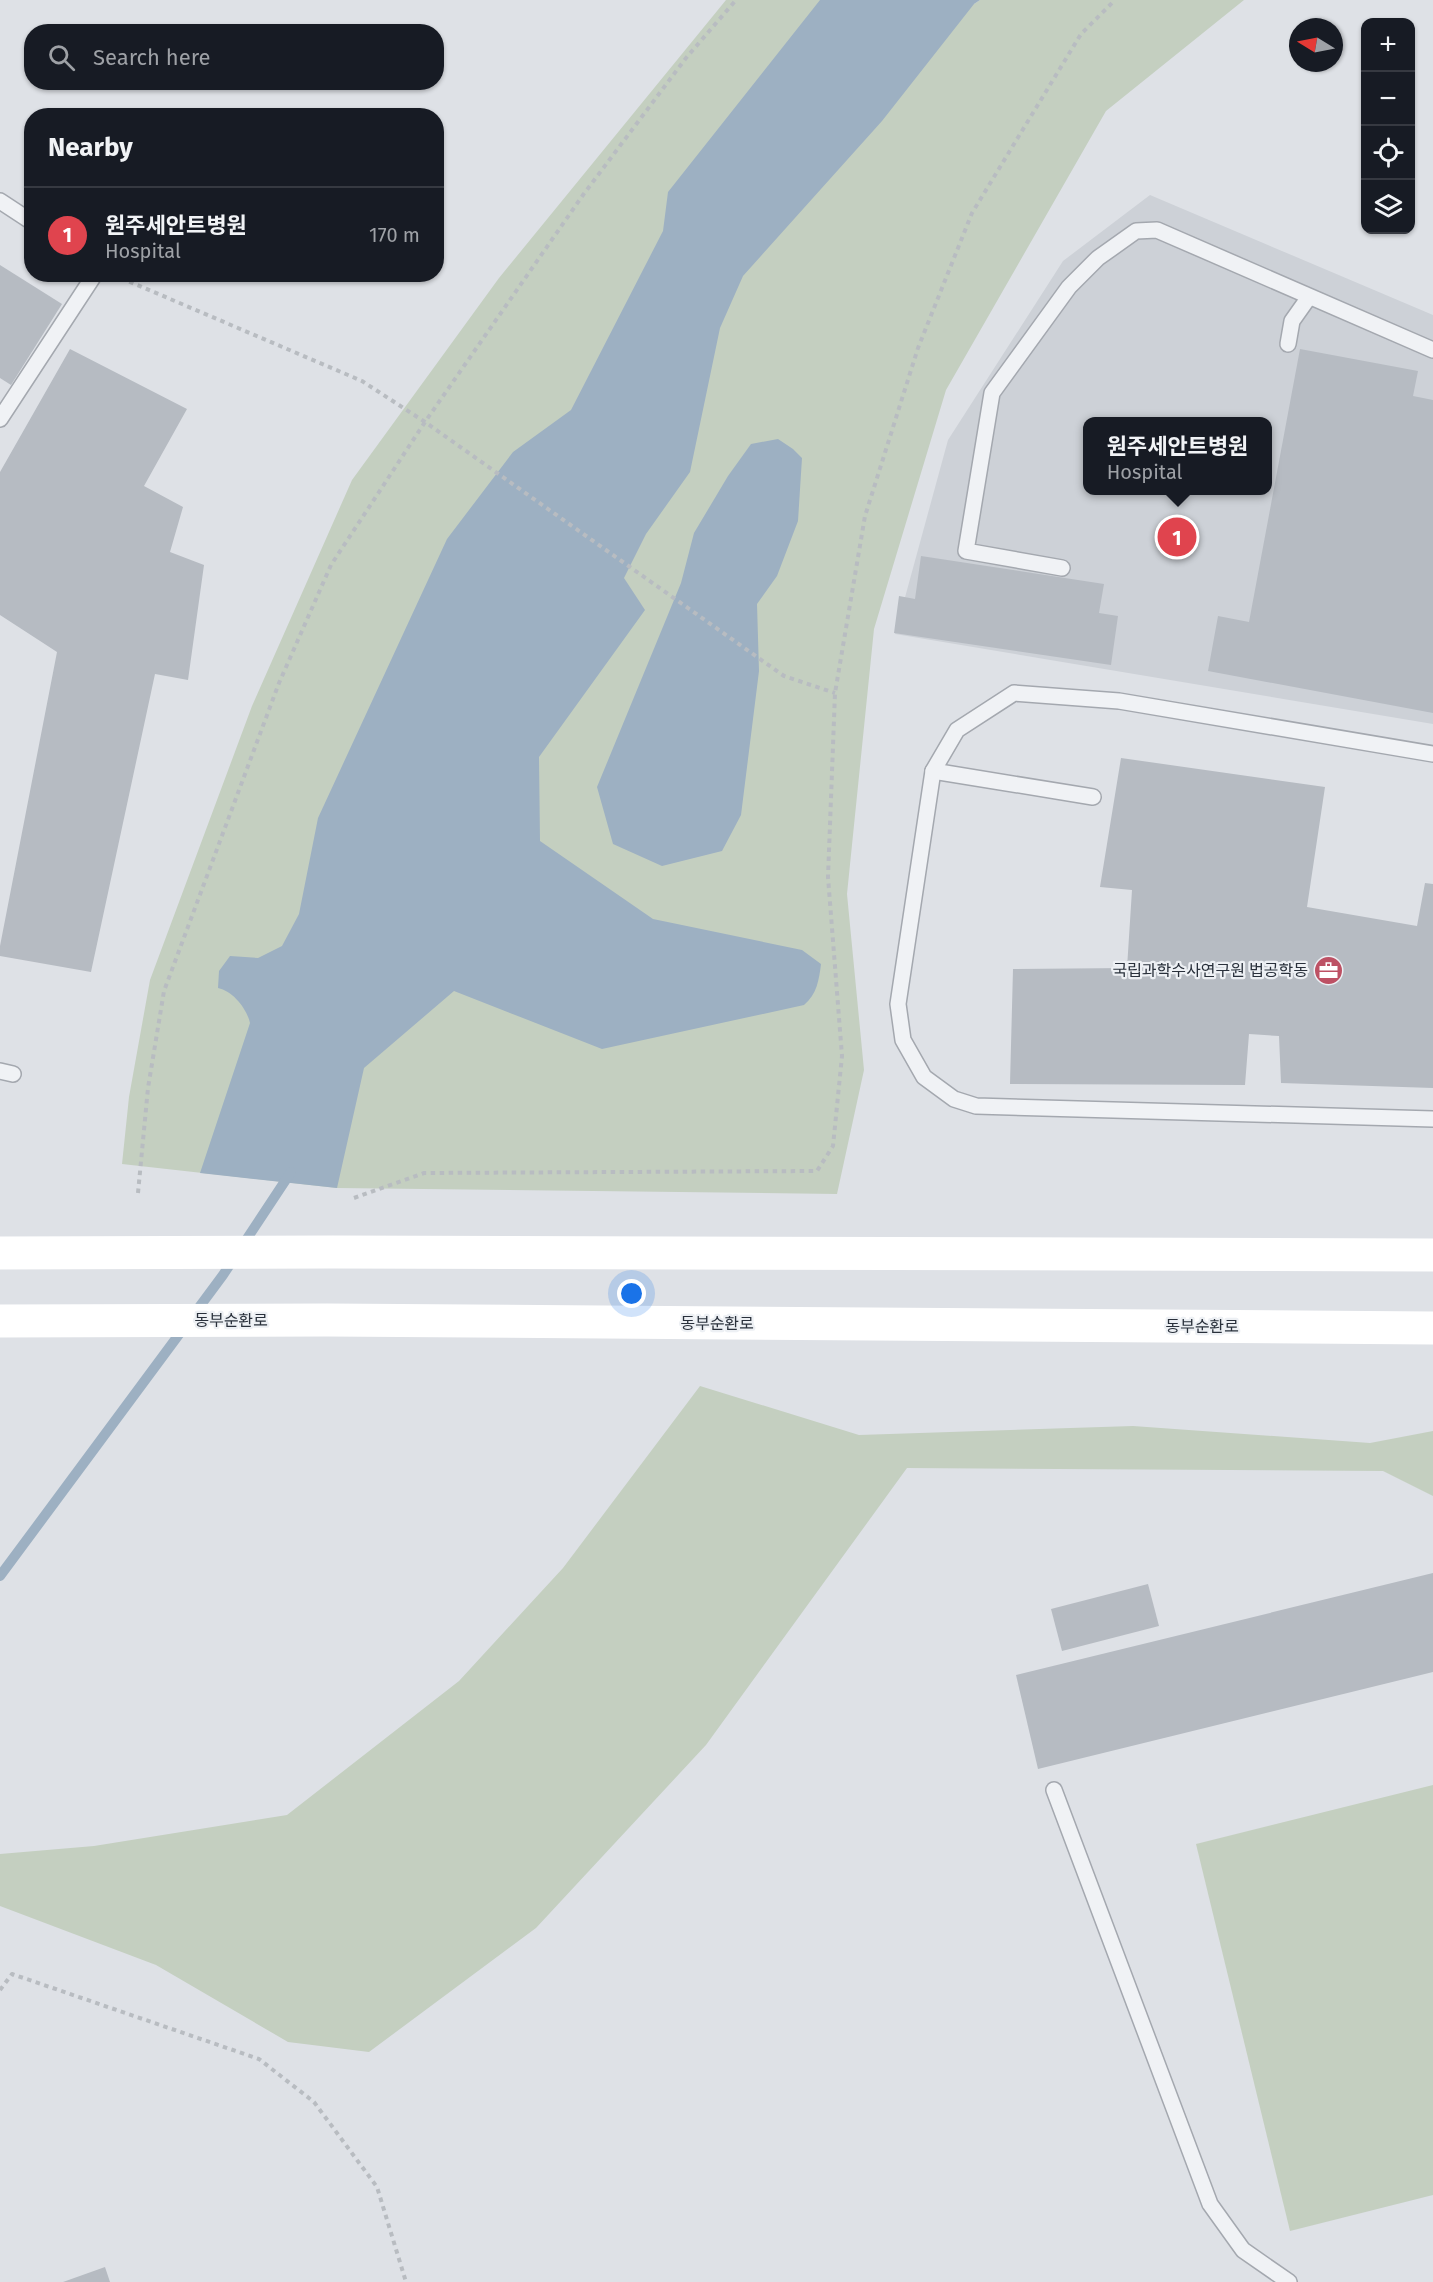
<!DOCTYPE html>
<html lang="en">
<head>
<meta charset="utf-8">
<style>
	body { margin:0; font-family:"Fira Sans","Noto Sans KR",sans-serif; background:#242831; color:#f1f3f6 }
	.controls { position:absolute; right:18px; top:18px; display:grid; overflow:hidden; border-radius:12px; box-shadow:0 2px 4px #0004 }
	.controls button { width:54px; height:54px; display:grid; place-items:center; padding:0; border:0; border-bottom:2px solid #363941; background:#171b24; color:#f1f3f6; font:30px sans-serif }
	.compass { position:absolute; left:1289px; top:18px; width:54px; height:54px; border-radius:50%; background:#171b24; box-shadow:0 2px 4px #0004; rotate:280deg }
	.you { position:absolute; left:632px; top:1294px; width:21px; height:21px; margin:-15px; border:4px solid #fff; border-radius:50%; background:#1a73e8; box-shadow:0 0 0 9px #1a73e833 }
	.badge { display:grid; place-items:center; width:39px; height:39px; border-radius:50%; background:#bd5164; color:#fff; font-size:20px; font-weight:700 }
	.pin { position:absolute; translate:-50% -50%; border:3px solid #fff; box-shadow:0 2px 6px #0006 }
	.popup { position:absolute; left:1083px; top:417px; width:189px; height:78px; box-sizing:border-box; display:grid; place-content:center; border-radius:12px; background:#171b24; filter:drop-shadow(0 2px 4px #0005); font-size:20px; white-space:nowrap; color:#9ea1a6 }
	.popup b { font-size:22px; color:#f1f3f6 }
	.popup::after { content:''; position:absolute; left:50%; top:100%; margin-left:-12px; border:12px solid transparent; border-top-color:#171b24 }
	.list { margin:0; padding:0; list-style:none }
	h2 { display:flex; justify-content:space-between; align-items:center; height:78px; margin:0; padding:0 24px; font-size:26px }
	h2 small { font-size:20px; font-weight:400; color:#9ea1a6 }
	.list li { display:grid; grid-template-columns:39px 1fr auto; gap:18px; align-items:center; box-sizing:border-box; height:96px; padding:0 24px; border-top:2px solid #363941 }
	.list b { display:block; font-size:22px; white-space:nowrap }
	.list p { margin:0; font-size:20px; white-space:nowrap; color:#9ea1a6 }
	.list em { font-size:20px; font-style:normal; color:#9ea1a6 }
	.icon { flex:none; width:33px; height:33px; fill:none; stroke:currentColor; stroke-width:2; stroke-linecap:round; stroke-linejoin:round }
	.map { position:relative; flex:none; width:1433px; height:2282px; overflow:hidden }
	.search { position:absolute; background:#171b24; box-shadow:0 2px 4px #0004; left:24px; top:24px; width:420px; height:66px; display:flex; align-items:center; gap:15px; box-sizing:border-box; padding:0 21px; border-radius:24px; color:#9ea1a6; font-size:22px }
	.panel { position:absolute; background:#171b24; box-shadow:0 2px 4px #0004; left:24px; top:108px; width:420px; height:174px; border-radius:24px }
	.map>svg:first-child { display:block }
</style>
</head>
<body>
<div class="map">
<svg width="1433" height="2282" viewBox="0 0 1433 2282">
	<rect width="100%" height="100%" fill="#dee1e6"/>
	<path fill="#cdd1d7" fill-rule="evenodd" d="M 1150,195 L 1433,315 L 1433,724 L 895,634 L 948,440 L 1063,261 ZM 1087,422 L 1267,422 L 1267,490 L 1087,490 Z"/>
	<g fill="#c4cfc0">
		<polygon points="726,0 969,0 974,4 980,0 1244,0 1106,111 946,390 874,629 847,894 864,1070 837,1194 337,1188 122,1164 129,1097 150,980 252,706 352,480 499,278"/>
		<polygon points="700,1386 859,1435 1133,1426 1370,1443 1433,1431 1433,1496 1383,1471 907,1468 706,1745 536,1928 369,2052 288,2042 156,1965 0,1906 0,1854 94,1846 287,1815 459,1681 563,1568"/>
		<polygon points="1433,1785 1433,2195 1290,2231 1196,1844"/>
	</g>
	<g fill="#9db0c2">
		<path d="M 820,0 L 980,0 L 974,4 L 882,121 L 743,276 L 720,328 L 690,472 L 646,534 L 624,578 L 645,610 L 539,757 L 540,841 L 653,919 L 802,950 L 821,964 C 819,980 817,994 804,1005 L 602,1049 L 454,991 L 364,1068 L 337,1188 L 200,1173 L 250,1023 C 247,1009 233,991 218,988 L 219,971 L 230,956 L 258,958 L 282,946 L 299,914 L 318,818 L 447,539 L 513,452 L 571,410 L 663,231 L 668,192 Z"/>
		<polygon points="778,439 793,449 802,458 798,521 777,576 757,604 759,671 741,815 722,851 662,866 613,844 597,787 681,583 694,533 728,476 751,444"/>
	</g>
	<g fill="none" stroke-linecap="round" stroke-linejoin="round">
		<polyline stroke="#9db0c2" stroke-width="10" points="0,1576 223,1275 291,1172"/>
	</g>
	<g fill="#b6bbc2">
		<polygon points="0,265 62,304 11,385 0,378"/>
		<polygon points="70,349 187,409 144,486 183,507 170,552 204,565 188,680 155,674 91,972 0,956 0,946 57,652 0,615 0,472"/>
		<polygon points="1300,349 1418,371 1413,396 1433,400 1433,713 1208,671 1218,616 1249,622"/>
		<polygon points="921,556 1104,584 1099,613 1118,616 1111,665 894,633 899,596 915,599"/>
		<polygon points="1121,758 1325,787 1307,907 1417,926 1425,883 1433,884 1433,1088 1281,1083 1279,1036 1249,1034 1245,1085 1010,1084 1013,969 1127,968 1132,890 1100,887"/>
		<polygon points="1433,1573 1433,1672 1038,1769 1016,1675"/>
		<polygon points="1148,1584 1159,1626 1062,1651 1051,1609"/>
		<polygon points="105,2267 110,2282 63,2282"/>
	</g>
	<g fill="none" stroke-linecap="round" stroke-linejoin="round">
		<defs>
			<g id="lane">
				<polyline points="0,201 32,222"/>
				<polyline points="1288,344 1292,321 1309,297"/>
				<polyline points="0,419 95,274"/>
				<polyline points="1062,568 966,551 992,393 1069,287 1098,258 1136,231 1157,230 1433,350"/>
				<polyline points="1433,754 1119,701 1014,693 957,730 933,771 898,1004 903,1040 924,1077 954,1099 976,1106 1433,1119"/>
				<polyline points="933,771 1093,797"/>
				<polyline points="0,1071 13,1074"/>
				<polyline points="1054,1790 1210,2204 1243,2250 1289,2282"/>
			</g>
		</defs>
		<use href="#lane" stroke="#a4a8af" stroke-width="18"/>
		<g stroke="#b8bcc1" stroke-width="4" stroke-dasharray="4.5 4.5" stroke-linecap="butt">
			<polyline points="121,278 362,381 425,422 784,676 835,693"/>
			<polyline points="138,1193 148,1088 164,991 279,683 331,565 425,422 583,195 686,58 736,0"/>
			<polyline points="354,1198 424,1173 817,1171 833,1146 842,1056 828,877 835,693 865,516 918,348 972,213 1081,34 1115,0"/>
			<polyline points="0,1990 12,1974 259,2059 314,2102 377,2187 406,2282"/>
		</g>
		<use href="#lane" stroke="#f0f2f5" stroke-width="15"/>
		<g stroke="#fff" stroke-width="33">
			<polyline points="0,1253 333,1252 1433,1255"/>
			<polyline points="0,1321 327,1320 1433,1328"/>
		</g>
	</g>
	<defs>
		<symbol id="office-disc" viewBox="-11 -11 22 22"><circle r="9.5" fill="#bd5164" stroke="#edf0f4"/><path d="M-6-3h4V-5.5h4V-3h4V5H-6ZM-1-4.5V-3h2v-1.5ZM-6 0V1H6V0Z" fill="#fff"/></symbol>
	</defs>
	<g fill-rule="evenodd">
		<use href="#office-disc" x="1312" y="954" width="33" height="33"/>
	</g>
	<g text-anchor="middle" dominant-baseline="central" stroke-width="4.5" stroke-linejoin="round" paint-order="stroke">
		<g font-size="16" fill="#29303b" stroke="#edf0f4" text-anchor="end">
			<text x="1308" y="970">국립과학수사연구원 법공학동</text>
		</g>
		<g font-size="16" fill="#29303b" stroke="#edf0f4">
			<text x="231" y="1320">동부순환로</text>
			<text x="717" y="1323">동부순환로</text>
			<text x="1202" y="1326">동부순환로</text>
		</g>
	</g>
</svg>
<div class="controls">
<button>+</button>
<button>−</button>
<button><svg class="icon" aria-label="locate" viewBox="0 0 24 24"><circle cx="12" cy="12" r="6"/><path d="M12 2v4M12 18v4M2 12h4M18 12h4"/></svg></button>
<button><svg class="icon" aria-label="layers" viewBox="0 0 24 24"><path d="M12 4l9 5-9 5-9-5zM3 14l9 5 9-5"/></svg></button>
</div>
<svg class="compass" viewBox="-18 -18 36 36"><path d="M0-13l5 13h-10z" fill="#e53935"/><path d="M0 13l5-13h-10z" fill="#9ea1a6"/></svg>
<div class="you"></div>
<div class="pin badge" style="left:1177px;top:537px;background:#e0444e">1</div>
<div class="popup"><b>원주세안트병원</b>Hospital</div>
<div class="search"><svg class="icon" aria-label="search" viewBox="0 0 24 24"><circle cx="10" cy="10" r="6"/><path d="M15 15l6 6"/></svg>Search here</div>
<section class="panel">
<h2>Nearby<small></small></h2>
<ul class="list">
<li><span class="badge" style="background:#e0444e">1</span><div><b>원주세안트병원</b><p>Hospital</p></div><em>170 m</em></li>
</ul>
</section>
</div>
</body>
</html>
